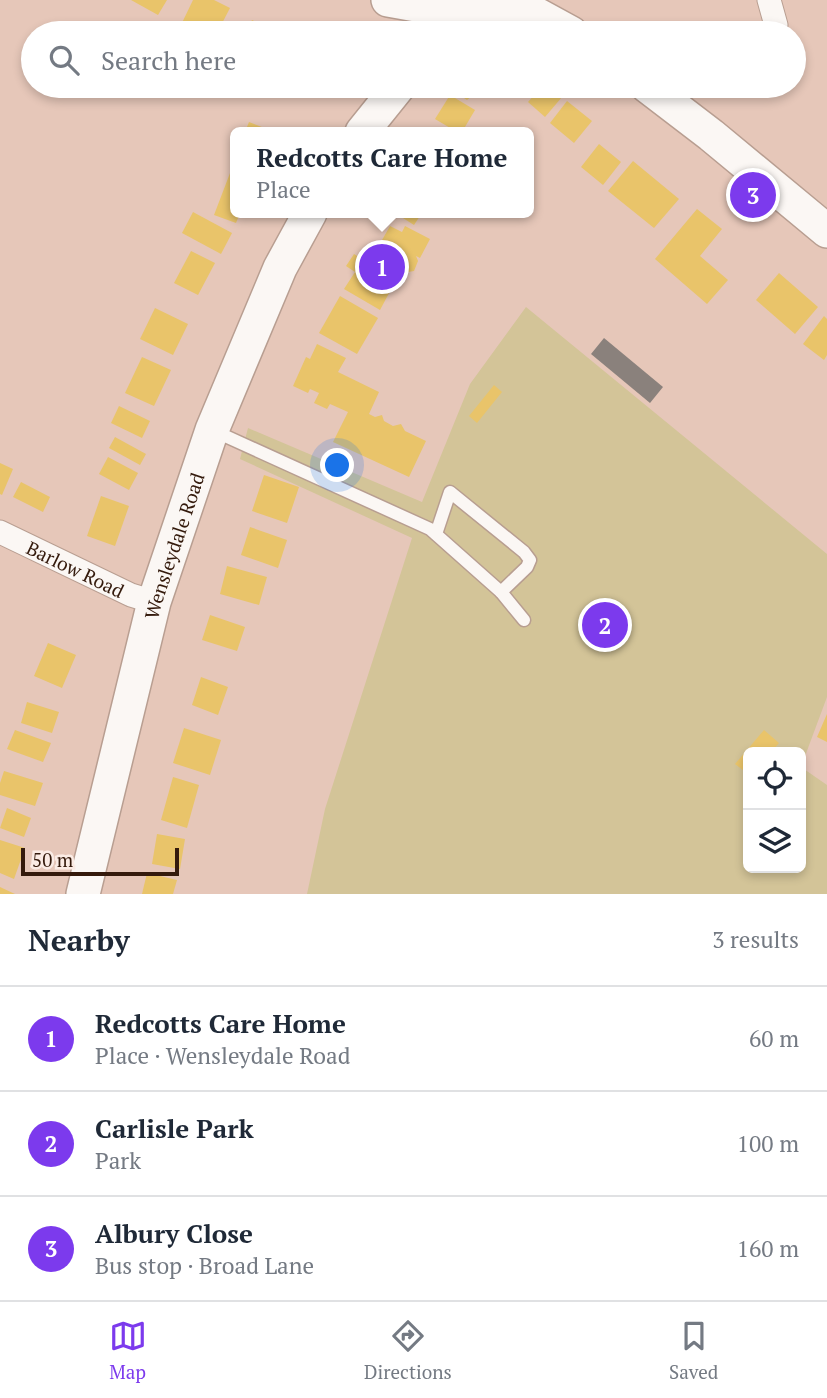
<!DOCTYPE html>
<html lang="en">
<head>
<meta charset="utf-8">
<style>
	body { margin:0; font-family:"PT Serif",serif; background:#f2f2f3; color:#1f2937 }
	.controls { position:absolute; right:21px; bottom:21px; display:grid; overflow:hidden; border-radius:10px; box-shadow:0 4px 10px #0003 }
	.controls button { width:63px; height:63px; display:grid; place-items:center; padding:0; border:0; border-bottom:2px solid #e0e1e3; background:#fff; color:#1f2937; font:35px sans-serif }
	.scale { position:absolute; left:21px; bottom:18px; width:158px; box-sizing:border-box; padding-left:7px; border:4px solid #341a0c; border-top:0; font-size:19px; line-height:24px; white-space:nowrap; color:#341a0c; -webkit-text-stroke:5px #fbece5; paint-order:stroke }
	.you { position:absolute; left:338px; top:466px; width:24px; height:24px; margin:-18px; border:5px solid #fff; border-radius:50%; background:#1a73e8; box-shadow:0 0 0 10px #1a73e833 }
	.badge { display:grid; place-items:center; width:46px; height:46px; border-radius:50%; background:#7c3aed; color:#fff; font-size:23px; font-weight:700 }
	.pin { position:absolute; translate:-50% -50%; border:4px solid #fff; box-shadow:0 2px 7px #0006 }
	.popup { position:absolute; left:230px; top:127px; width:304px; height:91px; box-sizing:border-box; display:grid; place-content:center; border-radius:10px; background:#fff; filter:drop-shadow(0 2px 5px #0005); font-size:23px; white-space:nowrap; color:#747a83 }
	.popup b { font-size:26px; color:#1f2937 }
	.popup::after { content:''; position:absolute; left:50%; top:100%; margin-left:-14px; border:14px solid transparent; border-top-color:#fff }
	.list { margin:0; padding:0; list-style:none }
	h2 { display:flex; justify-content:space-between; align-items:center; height:91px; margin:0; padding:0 28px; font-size:30px }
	h2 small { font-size:23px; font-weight:400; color:#747a83 }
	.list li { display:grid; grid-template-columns:46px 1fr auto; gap:21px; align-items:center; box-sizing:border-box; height:105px; padding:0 28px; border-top:2px solid #e0e1e3 }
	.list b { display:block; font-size:26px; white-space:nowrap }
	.list p { margin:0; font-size:23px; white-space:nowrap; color:#747a83 }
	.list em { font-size:23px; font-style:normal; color:#747a83 }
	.icon { flex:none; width:38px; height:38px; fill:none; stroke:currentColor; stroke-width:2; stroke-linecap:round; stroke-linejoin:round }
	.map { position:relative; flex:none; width:827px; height:894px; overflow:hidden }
	.search { position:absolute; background:#fff; box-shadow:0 4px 10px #0003; left:21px; right:21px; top:21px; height:77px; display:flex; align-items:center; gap:18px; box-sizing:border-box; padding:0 24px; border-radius:38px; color:#747a83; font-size:26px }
	.sheet { height:406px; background:#fff }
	nav { display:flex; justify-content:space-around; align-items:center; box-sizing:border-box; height:98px; border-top:2px solid #e0e1e3; background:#fff; font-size:19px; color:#747a83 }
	nav a { display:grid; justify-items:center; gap:4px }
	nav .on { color:#7c3aed }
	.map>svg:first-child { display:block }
</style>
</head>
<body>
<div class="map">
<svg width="827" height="894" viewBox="0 0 827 894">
	<rect width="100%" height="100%" fill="#e6c7b9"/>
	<polygon fill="#d3c498" points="526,307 827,554 827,697 801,767 801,752 748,752 748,868 801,868 801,767 827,785 827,894 307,894 325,809 412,538 240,459 248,428 422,502 470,384"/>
	<g fill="#e9c46a">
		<polygon points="131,0 167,0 158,15"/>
		<polygon points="193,0 214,0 230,8 217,33 193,33 180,27"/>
		<polygon points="252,20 272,30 271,33 246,33"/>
		<polygon points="304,86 324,86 307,93"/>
		<polygon points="455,86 484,86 467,100 452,90"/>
		<polygon points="505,86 525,86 524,93 505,90"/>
		<polygon points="542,86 563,86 568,90 545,117 528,102"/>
		<polygon points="450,95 475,110 462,132 457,132 435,119"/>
		<polygon points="567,101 592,121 574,143 550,123"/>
		<polygon points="249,122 275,132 245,132"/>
		<polygon points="599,144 621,162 603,185 581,167"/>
		<polygon points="235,160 235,213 240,213 236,223 214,215"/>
		<polygon points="633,161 679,199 654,228 608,191"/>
		<polygon points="697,209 722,229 700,256 728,280 707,304 655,259"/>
		<polygon points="193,212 232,233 221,254 182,233"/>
		<polygon points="395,213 422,213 414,225"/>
		<polygon points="390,226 402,232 405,226 430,239 420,258 416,256 418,261 414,271 408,272 402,269 380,310 344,289 355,272 346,266 354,254 369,263"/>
		<polygon points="191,251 215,263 198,295 174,283"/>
		<polygon points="779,273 818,307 795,334 756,300"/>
		<polygon points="340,296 378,318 357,354 319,333"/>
		<polygon points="155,308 188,324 173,355 140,339"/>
		<polygon points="824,316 827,319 827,355 824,360 803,344"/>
		<polygon points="317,344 346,358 338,372 379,392 369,414 375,417 382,415 384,421 393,426 401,424 405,431 426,441 409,477 333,442 348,412 330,404 327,409 314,403 319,393 310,389 308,393 293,386 306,357 310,359"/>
		<polygon points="142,357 171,370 154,406 125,393"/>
		<polygon points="494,385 502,392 477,423 469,416"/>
		<polygon points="119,406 150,421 142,438 111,423"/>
		<polygon points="115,437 146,454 140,465 109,448"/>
		<polygon points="108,457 138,473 129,490 99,474"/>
		<polygon points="0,463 13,469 2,495 0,494"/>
		<polygon points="264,475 299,487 287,523 252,511"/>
		<polygon points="21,482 50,497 43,512 13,497"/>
		<polygon points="101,496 129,506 115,546 87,536"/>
		<polygon points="250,527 287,540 278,568 241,555"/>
		<polygon points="227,566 267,577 259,605 220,594"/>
		<polygon points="210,615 245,627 237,651 202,640"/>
		<polygon points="48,643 76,655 62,688 34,676"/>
		<polygon points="201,677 228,687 218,715 192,705"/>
		<polygon points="27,702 59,712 52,733 21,723"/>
		<polygon points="827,714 827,742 817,737"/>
		<polygon points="184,728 221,740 210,775 173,763"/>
		<polygon points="15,730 51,743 43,762 7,749"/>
		<polygon points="764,730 779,743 771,752 748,752 748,774 735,764"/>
		<polygon points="4,771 43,783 35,806 0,795 0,783"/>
		<polygon points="173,777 199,785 187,828 161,820"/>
		<polygon points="7,808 31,818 24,837 0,828"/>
		<polygon points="157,834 185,839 180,869 152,864"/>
		<polygon points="0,840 25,848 14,879 0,873"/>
		<polygon points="147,873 177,880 173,894 142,894"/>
		<polygon points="0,887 15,894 0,894"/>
	</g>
	<polygon fill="#8a817c" points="604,338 663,387 650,403 591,354"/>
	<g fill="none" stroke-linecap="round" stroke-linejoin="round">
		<defs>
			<g id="lane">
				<polyline points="212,430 430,529 501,592 524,620"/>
				<polyline points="436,534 450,492 524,552 530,560 527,567 501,592"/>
			</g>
			<g id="street">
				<polyline points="769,0 776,25"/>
				<path id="s1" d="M 0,532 L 131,595 L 154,602"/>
			</g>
			<g id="secondary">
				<polyline points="388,0 416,5 513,9 538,15 571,33"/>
				<polyline points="647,86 711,135 827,231"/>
				<polyline points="362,132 399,86"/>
				<path id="s2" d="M 83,894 L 154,602 L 212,430 L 280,268 L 310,213"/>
			</g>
		</defs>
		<use href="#lane" stroke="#b89e91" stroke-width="15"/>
		<use href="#street" stroke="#b89e91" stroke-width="25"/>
		<use href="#secondary" stroke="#b89e91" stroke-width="36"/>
		<use href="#lane" stroke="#fbf7f4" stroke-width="12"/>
		<use href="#street" stroke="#fbf7f4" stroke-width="23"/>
		<use href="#secondary" stroke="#fbf7f4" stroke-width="33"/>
	</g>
	<g text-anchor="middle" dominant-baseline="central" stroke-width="7" stroke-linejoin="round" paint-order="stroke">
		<g font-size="19" fill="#341a0c" stroke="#fbece5">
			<text stroke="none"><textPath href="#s2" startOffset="360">Wensleydale Road</textPath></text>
			<text stroke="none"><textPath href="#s1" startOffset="84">Barlow Road</textPath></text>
		</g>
	</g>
</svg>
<div class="controls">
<button><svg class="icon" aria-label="locate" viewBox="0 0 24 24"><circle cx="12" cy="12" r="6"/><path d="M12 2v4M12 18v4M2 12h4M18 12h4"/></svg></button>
<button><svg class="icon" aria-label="layers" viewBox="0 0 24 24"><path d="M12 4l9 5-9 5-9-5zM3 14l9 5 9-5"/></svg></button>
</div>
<div class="scale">50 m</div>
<div class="you"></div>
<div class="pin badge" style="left:382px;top:267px">1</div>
<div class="popup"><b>Redcotts Care Home</b>Place</div>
<div class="pin badge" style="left:605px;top:625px">2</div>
<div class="pin badge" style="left:753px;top:195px">3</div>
<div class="search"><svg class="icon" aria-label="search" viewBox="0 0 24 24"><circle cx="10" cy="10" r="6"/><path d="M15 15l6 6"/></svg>Search here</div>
</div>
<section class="sheet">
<h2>Nearby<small>3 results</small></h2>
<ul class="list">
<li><span class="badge">1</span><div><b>Redcotts Care Home</b><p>Place · Wensleydale Road</p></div><em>60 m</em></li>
<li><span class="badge">2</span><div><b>Carlisle Park</b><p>Park</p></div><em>100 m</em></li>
<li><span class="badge">3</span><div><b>Albury Close</b><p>Bus stop · Broad Lane</p></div><em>160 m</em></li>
</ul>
</section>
<nav>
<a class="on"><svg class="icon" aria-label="map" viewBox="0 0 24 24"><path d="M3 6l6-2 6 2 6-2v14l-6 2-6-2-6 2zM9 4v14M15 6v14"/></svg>Map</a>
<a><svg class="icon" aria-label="directions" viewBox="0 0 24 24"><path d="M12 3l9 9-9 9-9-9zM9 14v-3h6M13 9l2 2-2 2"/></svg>Directions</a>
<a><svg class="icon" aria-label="saved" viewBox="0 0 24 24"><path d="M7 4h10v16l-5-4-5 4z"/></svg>Saved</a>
</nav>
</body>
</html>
